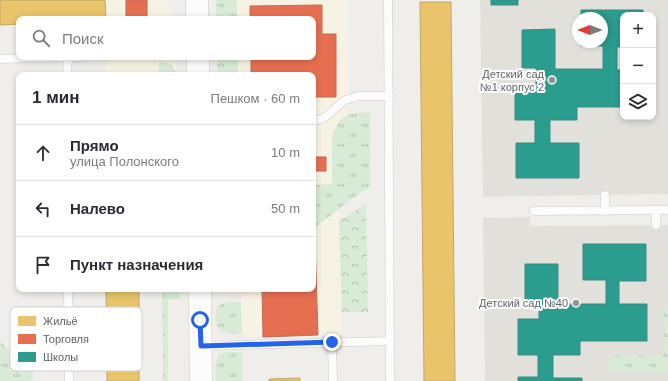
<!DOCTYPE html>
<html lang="ru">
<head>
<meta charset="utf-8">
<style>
	body { margin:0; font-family:Helvetica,sans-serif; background:#f7f7f7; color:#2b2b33 }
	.controls { position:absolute; right:12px; top:12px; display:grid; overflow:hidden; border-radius:8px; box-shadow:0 2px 6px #0003 }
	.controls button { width:36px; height:36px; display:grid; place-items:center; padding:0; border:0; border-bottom:1px solid #e1e1e2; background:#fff; color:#2b2b33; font:20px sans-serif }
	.compass { position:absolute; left:572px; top:12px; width:36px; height:36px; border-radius:50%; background:#fff; box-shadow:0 2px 6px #0003; rotate:270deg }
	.stop { position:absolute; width:12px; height:12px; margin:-9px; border:3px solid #2563eb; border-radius:50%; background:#fff }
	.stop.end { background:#2563eb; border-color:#fff; box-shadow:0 1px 4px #0008 }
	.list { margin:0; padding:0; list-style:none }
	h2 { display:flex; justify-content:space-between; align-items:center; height:52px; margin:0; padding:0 16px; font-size:17px }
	h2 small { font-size:13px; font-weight:400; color:#7c7c81 }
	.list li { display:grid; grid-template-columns:26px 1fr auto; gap:12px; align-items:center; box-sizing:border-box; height:56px; padding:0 16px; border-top:1px solid #e1e1e2 }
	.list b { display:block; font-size:15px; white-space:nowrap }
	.list p { margin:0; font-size:13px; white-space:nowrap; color:#7c7c81 }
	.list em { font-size:13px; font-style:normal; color:#7c7c81 }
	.icon { flex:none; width:22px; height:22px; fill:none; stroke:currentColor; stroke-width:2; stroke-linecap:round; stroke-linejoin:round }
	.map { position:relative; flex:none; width:668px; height:381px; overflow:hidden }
	.search { position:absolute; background:#fff; box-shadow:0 2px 6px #0003; left:16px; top:16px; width:300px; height:44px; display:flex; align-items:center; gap:10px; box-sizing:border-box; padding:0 14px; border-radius:8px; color:#7c7c81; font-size:15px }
	.panel { position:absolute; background:#fff; box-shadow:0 2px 6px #0003; left:16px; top:72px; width:300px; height:220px; border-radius:8px }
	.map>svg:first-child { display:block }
</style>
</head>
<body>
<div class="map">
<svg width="668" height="381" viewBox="0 0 668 381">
	<defs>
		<pattern id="grass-tufts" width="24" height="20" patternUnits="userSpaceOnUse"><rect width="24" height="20" fill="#d8ebd6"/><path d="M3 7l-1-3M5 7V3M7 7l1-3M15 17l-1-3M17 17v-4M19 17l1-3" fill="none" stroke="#b2c2b1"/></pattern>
		<pattern id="forest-crowns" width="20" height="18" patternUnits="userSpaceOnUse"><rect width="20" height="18" fill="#d8ebd6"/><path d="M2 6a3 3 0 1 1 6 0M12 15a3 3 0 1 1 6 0" fill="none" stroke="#b2c2b1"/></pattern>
	</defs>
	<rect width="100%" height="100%" fill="#efeeea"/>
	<g fill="#f7f3e4">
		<polygon points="105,0 168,0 168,4 174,19 106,19"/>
		<polygon points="237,0 348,0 349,88 348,114 340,120 333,132 332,146 332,185 316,185 313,183 313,75 238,75 238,57 313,57 313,19 237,19"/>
		<rect x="106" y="57" width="70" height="18"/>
		<polygon points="339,210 342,335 247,337 242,334 241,289 313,289 313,229"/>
	</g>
	<g fill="#e2e0da" fill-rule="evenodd">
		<path d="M 480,0 L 668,0 L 668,194 L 483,197 ZM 623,15 L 653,15 L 653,117 L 623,117 ZM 578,18 L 602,18 L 602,42 L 578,42 Z"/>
		<polygon points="530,217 530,226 668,225 668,381 485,381 483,218"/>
	</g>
	<g fill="url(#grass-tufts)">
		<rect x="216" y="0" width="21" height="19"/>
		<rect x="217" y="57" width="21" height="18"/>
		<path d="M 159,62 C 167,62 175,65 176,75 L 159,75 Z"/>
		<polygon points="370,112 370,187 357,195 313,229 313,183 316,185 332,184 332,146 333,132 340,120 348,114"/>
		<polygon points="162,289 179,289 179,299 168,300 168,381 163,381"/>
		<path d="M 241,302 L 242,334 L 228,334 L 219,330 C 216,323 212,308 222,304 C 226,302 236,302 241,302 Z"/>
		<polygon points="664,306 668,306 668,371 660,372 608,372 608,359 613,356 664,356"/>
		<polygon points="0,341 14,356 28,347 34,353 44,352 45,358 32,358 33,380 27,381 0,381"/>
		<path d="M 242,352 L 242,381 L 216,381 C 216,374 213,356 222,353 C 228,351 236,352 242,352 Z"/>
	</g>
	<polygon fill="url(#forest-crowns)" points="366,204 368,312 342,312 339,221"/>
	<g fill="#e9c46a" stroke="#c0a769">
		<polygon points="0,0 105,0 106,19 19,19 19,24 0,25"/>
		<polygon points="420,2 451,2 455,381 424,381"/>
		<polygon points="106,289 139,289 139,381 107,381"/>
		<polygon points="300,378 300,381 269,381 269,379"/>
	</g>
	<g fill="#e76f51" stroke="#be6b58">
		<rect x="126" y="0" width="21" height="19"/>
		<polygon points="322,5 322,34 336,34 336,97 313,97 313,75 251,75 251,57 313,57 313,19 250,19 250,6"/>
		<rect x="313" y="157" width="13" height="14"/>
		<polygon points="313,242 315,242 318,335 263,337 262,289 313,289"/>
	</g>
	<g fill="#2a9d8f" stroke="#3a8c83">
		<rect x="491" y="0" width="27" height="5"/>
		<polygon points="581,10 643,10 643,15 623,15 623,47 617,47 617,70 623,70 623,107 577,107 577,120 550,120 550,143 579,143 579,178 516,178 516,143 535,143 535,120 515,120 515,85 536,85 536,68 522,68 522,30 555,29 555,69 603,69 603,46 581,46 581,42 602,42 602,18 581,18"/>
		<polygon points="583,244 646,244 646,281 619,281 619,304 647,304 647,341 580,341 580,355 553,355 553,378 582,378 582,381 518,381 518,377 538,377 538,355 518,355 518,319 539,319 539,302 525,302 525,264 558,264 558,304 606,304 606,280 583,280"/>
	</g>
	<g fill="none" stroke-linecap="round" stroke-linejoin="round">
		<defs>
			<g id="service">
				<polyline points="388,0 390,381"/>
				<polyline points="0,59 82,57"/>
				<polyline points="67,75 68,57"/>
				<polyline points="313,121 324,118 345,100 359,96 389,96"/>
				<polyline points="605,195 605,211"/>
				<polyline points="656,210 656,225"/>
				<polyline points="534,211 668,210"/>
				<polyline points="68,289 69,381"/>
				<polyline points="332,342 333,381"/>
				<polyline points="202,346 390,341"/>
			</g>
			<g id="secondary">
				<polyline points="197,0 197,19"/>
				<polyline points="198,57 198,75"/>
				<polyline points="200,289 201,381"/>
			</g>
		</defs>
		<use href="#service" stroke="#cbcccc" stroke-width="9"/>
		<use href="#secondary" stroke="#cacacb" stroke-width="23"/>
		<use href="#service" stroke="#fdfcfc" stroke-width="8"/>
		<use href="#secondary" stroke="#fdfcfc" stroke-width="22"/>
	</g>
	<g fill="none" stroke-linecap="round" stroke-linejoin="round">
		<polyline stroke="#2563eb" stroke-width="5" points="200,320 201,346 332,342"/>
	</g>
	<g fill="#919496" stroke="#fff" stroke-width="1.5">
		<circle cx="552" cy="80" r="4"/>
		<circle cx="576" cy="303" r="4"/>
	</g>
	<g text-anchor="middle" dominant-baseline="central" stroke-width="4" stroke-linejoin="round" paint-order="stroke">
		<g font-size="11" fill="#5f6368" stroke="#fff" text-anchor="end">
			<text x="544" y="74">Детский сад<tspan x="544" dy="13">№1 корпус 2</tspan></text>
			<text x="568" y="303">Детский сад №40</text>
		</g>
	</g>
	<rect x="10" y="307" width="132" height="64" rx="6" fill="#fff" stroke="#cfd0d2" stroke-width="1"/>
	<rect x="18" y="316" width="18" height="10" fill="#e9c46a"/>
	<rect x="18" y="334" width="18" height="10" fill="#e76f51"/>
	<rect x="18" y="352" width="18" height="10" fill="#2a9d8f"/>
	<g font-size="11" fill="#5f6368">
		<text x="43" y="325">Жильё</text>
		<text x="43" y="343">Торговля</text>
		<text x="43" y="361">Школы</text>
	</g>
</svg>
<div class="controls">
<button>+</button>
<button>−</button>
<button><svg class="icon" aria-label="layers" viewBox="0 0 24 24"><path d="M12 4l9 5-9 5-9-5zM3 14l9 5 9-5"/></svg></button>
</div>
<svg class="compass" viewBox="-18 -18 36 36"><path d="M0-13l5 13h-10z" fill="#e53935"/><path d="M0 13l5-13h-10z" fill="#7c7c81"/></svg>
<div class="stop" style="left:200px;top:320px"></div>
<div class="stop end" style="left:332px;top:342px"></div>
<div class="search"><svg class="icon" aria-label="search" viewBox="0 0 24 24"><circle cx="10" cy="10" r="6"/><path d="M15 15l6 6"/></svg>Поиск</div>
<section class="panel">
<h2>1 мин<small>Пешком · 60 m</small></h2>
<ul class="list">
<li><svg class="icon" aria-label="ahead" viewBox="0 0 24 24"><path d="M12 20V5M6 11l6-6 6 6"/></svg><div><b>Прямо</b><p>улица Полонского</p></div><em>10 m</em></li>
<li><svg class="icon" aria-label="left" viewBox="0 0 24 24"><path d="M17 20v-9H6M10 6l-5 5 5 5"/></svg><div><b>Налево</b></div><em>50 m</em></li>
<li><svg class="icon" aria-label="arrive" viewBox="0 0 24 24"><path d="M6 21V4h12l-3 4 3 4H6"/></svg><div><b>Пункт назначения</b></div></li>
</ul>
</section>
</div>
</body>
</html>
